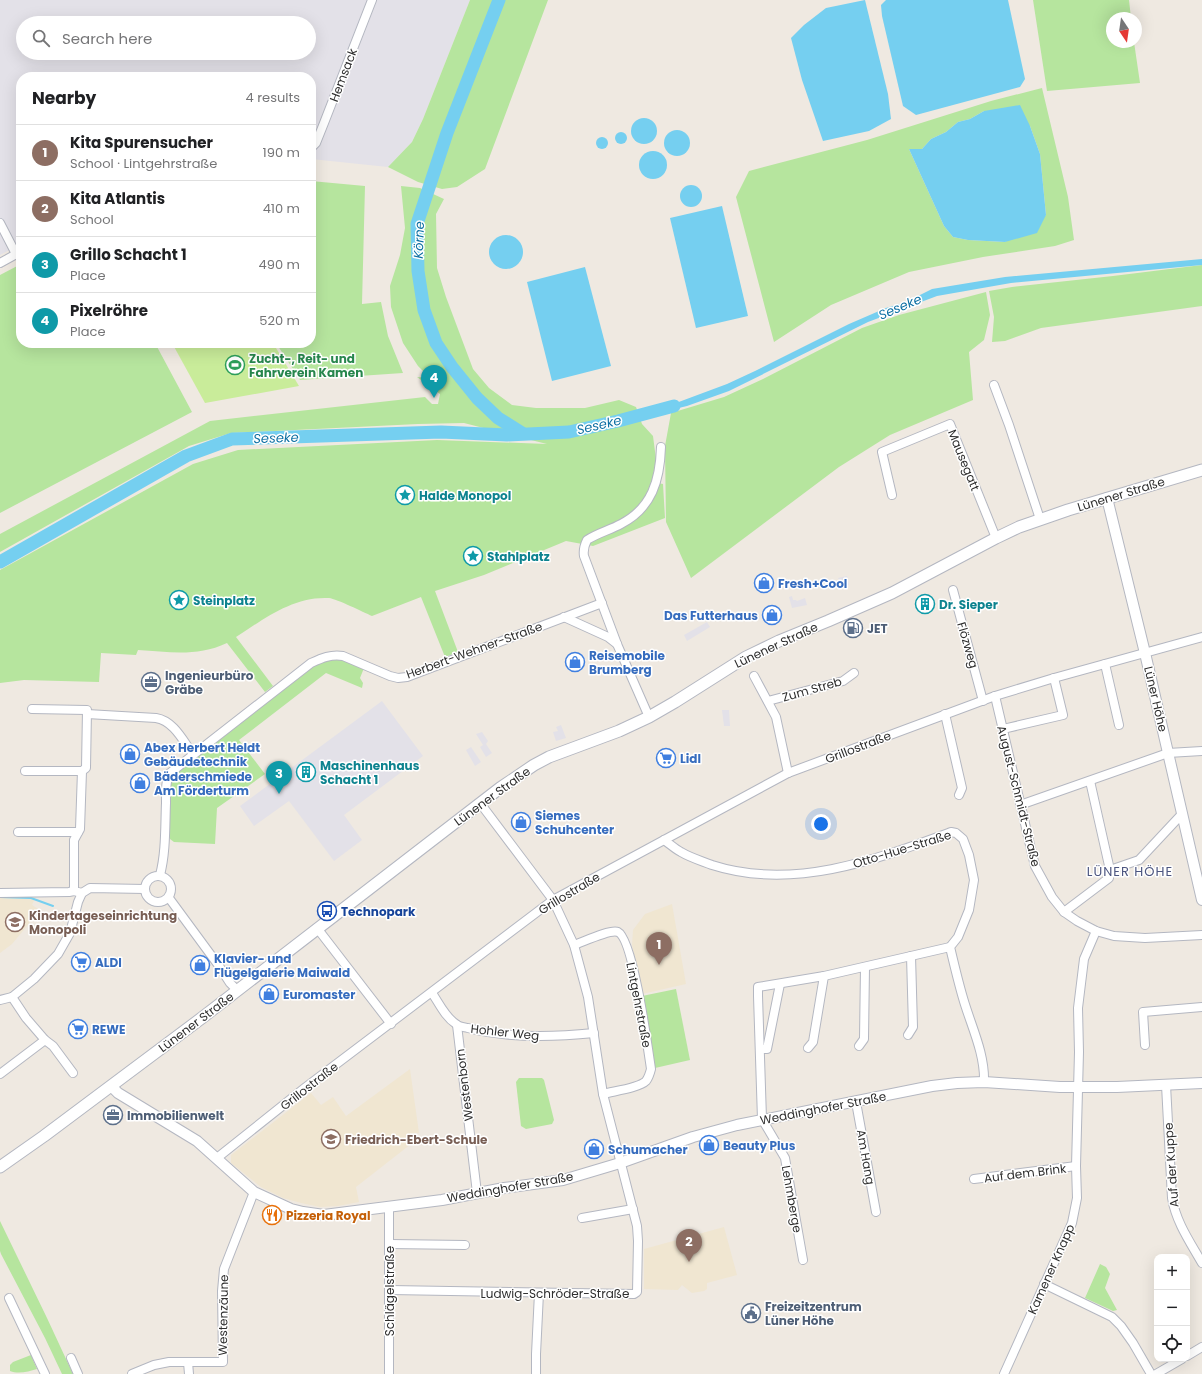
<!DOCTYPE html>
<html lang="en">
<head>
<meta charset="utf-8">
<style>
	body { margin:0; font-family:Poppins,sans-serif; background:#f2f2f2; color:#202124 }
	.controls { position:absolute; right:12px; bottom:12px; display:grid; overflow:hidden; border-radius:8px; box-shadow:0 4px 16px #0002 }
	.controls button { width:36px; height:36px; display:grid; place-items:center; padding:0; border:0; border-bottom:1px solid #e0e0e0; background:#fff; color:#202124; font:20px sans-serif }
	.compass { position:absolute; left:1106px; top:12px; width:36px; height:36px; border-radius:50%; background:#fff; box-shadow:0 4px 16px #0002; rotate:167deg }
	.you { position:absolute; left:821px; top:824px; width:14px; height:14px; margin:-10px; border:3px solid #fff; border-radius:50%; background:#1a73e8; box-shadow:0 0 0 6px #1a73e833 }
	.badge { display:grid; place-items:center; width:26px; height:26px; border-radius:50%; background:#4264fb; color:#fff; font-size:13px; font-weight:700 }
	.pin { position:absolute; translate:-50% -33px; filter:drop-shadow(0 1px 2px #0008) }
	.pin::after { content:''; position:absolute; top:21px; width:14px; height:12px; background:inherit; clip-path:polygon(0 0,100% 0,50% 100%) }
	.list { margin:0; padding:0; list-style:none }
	h2 { display:flex; justify-content:space-between; align-items:center; height:52px; margin:0; padding:0 16px; font-size:17px }
	h2 small { font-size:13px; font-weight:400; color:#757577 }
	.list li { display:grid; grid-template-columns:26px 1fr auto; gap:12px; align-items:center; box-sizing:border-box; height:56px; padding:0 16px; border-top:1px solid #e0e0e0 }
	.list b { display:block; font-size:15px; white-space:nowrap }
	.list p { margin:0; font-size:13px; white-space:nowrap; color:#757577 }
	.list em { font-size:13px; font-style:normal; color:#757577 }
	.icon { flex:none; width:22px; height:22px; fill:none; stroke:currentColor; stroke-width:2; stroke-linecap:round; stroke-linejoin:round }
	.map { position:relative; flex:none; width:1202px; height:1374px; overflow:hidden }
	.search { position:absolute; background:#fff; box-shadow:0 4px 16px #0002; left:16px; top:16px; width:300px; height:44px; display:flex; align-items:center; gap:10px; box-sizing:border-box; padding:0 14px; border-radius:22px; color:#757577; font-size:15px }
	.panel { position:absolute; background:#fff; box-shadow:0 4px 16px #0002; left:16px; top:72px; width:300px; height:276px; border-radius:16px }
	.map>svg:first-child { display:block }
</style>
</head>
<body>
<div class="map">
<svg width="1202" height="1374" viewBox="0 0 1202 1374">
	<rect width="100%" height="100%" fill="#efe9e1"/>
	<g fill="#e3e1e8" fill-rule="evenodd">
		<path d="M 0,0 L 470,0 L 423,119 L 412,142 L 388,167 L 311,159 L 311,77 L 21,77 L 21,244 L 0,255 ZM 23,23 L 309,23 L 309,53 L 23,53 Z"/>
		<polygon points="847,576 849,585 840,587 839,585 834,586 834,584 830,585 829,582 839,580 838,578"/>
		<polygon points="792,596 793,600 796,600 797,601 805,598 807,605 792,608 789,597"/>
		<polygon points="707,622 710,627 687,641 684,635"/>
		<polygon points="382,701 423,756 344,815 362,840 334,861 289,801 254,826 240,806"/>
		<polygon points="722,710 729,710 730,726 724,726"/>
		<polygon points="561,725 566,738 556,741 553,732 558,731 556,727"/>
		<polygon points="482,732 488,741 486,744 492,753 486,757 480,747 483,745 476,734"/>
		<polygon points="471,747 481,762 475,766 466,750"/>
	</g>
	<g fill="#f0e6d1">
		<polygon points="0,896 36,896 32,905 38,909 27,926 12,944 0,953"/>
		<polygon points="672,904 686,984 642,994 632,945 633,930 645,914"/>
		<polygon points="410,1069 419,1133 409,1134 411,1144 356,1187 359,1202 338,1206 320,1207 301,1203 283,1198 261,1187 231,1163 231,1155 311,1093 321,1105 333,1097 346,1116"/>
		<polygon points="724,1227 737,1275 707,1283 707,1289 704,1291 692,1293 682,1285 678,1290 644,1289 644,1249"/>
	</g>
	<g fill="#b6e59e" fill-rule="evenodd">
		<polygon points="470,0 548,0 485,169 457,187 442,189 418,182 388,167 412,142 423,119"/>
		<polygon points="1033,0 1129,0 1131,18 1112,18 1112,42 1134,42 1140,83 1047,91"/>
		<path d="M 1042,88 L 1068,197 L 1074,240 L 1055,246 L 983,257 L 909,272 L 831,305 L 774,342 L 736,197 L 749,171 L 867,140 L 991,101 ZM 984,111 L 1030,126 L 1040,154 L 1046,215 L 1005,242 L 968,240 L 953,237 L 944,226 L 909,149 L 922,149 L 931,139 L 946,132 L 958,122 L 970,119 Z"/>
		<polygon points="311,181 365,186 362,304 381,302 388,336 403,373 300,380 276,343 311,343"/>
		<path d="M 401,186 L 420,188 L 444,199 L 436,214 L 437,268 L 446,297 L 473,369 L 489,388 L 512,405 L 536,408 L 585,408 L 619,400 L 636,407 L 642,424 L 653,436 L 656,459 L 652,482 L 663,484 L 665,518 L 593,546 L 566,541 L 484,575 L 435,591 L 458,652 L 445,657 L 421,597 L 372,616 C 363,612 337,599 329,598 C 293,596 264,619 236,637 L 273,686 L 265,692 L 227,643 C 197,657 170,652 138,650 L 136,655 L 101,653 L 99,682 L 24,680 L 0,683 L 0,570 L 193,464 L 238,450 L 437,440 L 547,444 L 464,423 L 418,424 L 231,433 L 189,446 L 0,552 L 0,534 L 210,421 L 425,397 L 432,404 L 438,404 L 440,394 L 417,377 L 430,378 L 418,366 L 403,343 L 391,307 L 390,286 L 400,255 L 405,228 Z"/>
		<polygon points="21,264 21,343 155,343 192,412 0,513 0,275"/>
		<polygon points="1202,265 1202,306 1041,328 1005,341 992,342 994,317 989,291 1012,287 1113,276"/>
		<polygon points="986,292 990,315 984,340 969,352 973,400 890,435 839,467 691,578 666,522 665,446 671,413 724,397 763,379 862,328 899,315"/>
		<polygon points="336,659 345,660 364,668 360,678 363,683 362,688 326,673 239,740 265,774 217,808 215,844 174,842 170,839 168,835 171,783 175,774 314,666 320,663"/>
		<polygon points="676,989 690,1060 655,1068 642,996"/>
		<polygon points="519,1078 542,1078 544,1080 554,1120 552,1124 526,1129 521,1126 516,1082"/>
		<polygon points="0,1221 47,1318 73,1374 62,1374 45,1338 1,1254 0,1251"/>
		<polygon points="1100,1264 1106,1267 1110,1274 1105,1288 1117,1310 1113,1311 1085,1298"/>
		<path d="M 31,1355 L 37,1369 C 28,1372 18,1374 10,1371 L 10,1365 L 13,1362 Z"/>
	</g>
	<polygon fill="#c9ec9a" points="172,343 273,343 299,386 205,403"/>
	<g fill="#75cff0">
		<polygon points="865,0 888,94 891,119 869,131 823,141 802,80 791,38 804,25 826,8"/>
		<polygon points="886,0 1008,0 1025,79 1020,87 916,115 903,106 882,16 881,5"/>
		<polygon points="1020,105 1030,126 1040,154 1046,215 1037,233 1005,242 968,240 953,237 944,226 909,149 922,149 931,139 946,132 958,122 970,119 984,111"/>
		<circle cx="644" cy="131" r="13"/>
		<circle cx="677" cy="143" r="13"/>
		<circle cx="621" cy="138" r="6"/>
		<circle cx="602" cy="143" r="6"/>
		<circle cx="653" cy="165" r="14"/>
		<circle cx="691" cy="196" r="11"/>
		<polygon points="722,206 748,316 696,328 670,218"/>
		<circle cx="506" cy="252" r="17"/>
		<polygon points="1202,259 1202,265 1011,283 937,296 868,322 729,391 687,406 658,413 656,407 676,403 727,384 755,371 849,324 886,308 906,302 932,289 1005,277"/>
		<polygon points="585,267 611,366 552,381 527,282"/>
	</g>
	<g fill="none" stroke-linecap="round" stroke-linejoin="round">
		<polyline stroke="#75cff0" stroke-width="2" points="0,897 31,898 53,906"/>
		<g stroke="#75cff0" stroke-width="13">
			<polyline points="499,0 447,133 417,224 418,271 424,310 436,343 452,367 477,398 498,418 522,433"/>
			<polyline points="0,562 186,456 232,439 441,432 507,435 569,432 618,421 674,406"/>
		</g>
		<defs>
			<g id="minor">
				<polyline points="311,148 316,143 324,123 372,0"/>
				<polyline points="0,223 16,254"/>
				<polyline points="0,263 20,252"/>
				<polyline points="994,385 1009,425 1040,519"/>
				<polyline points="892,495 882,452 950,424 996,538"/>
				<polyline points="953,590 983,701"/>
				<polyline points="564,617 608,637 617,644"/>
				<polyline points="1105,664 1119,725"/>
				<polyline points="754,676 776,717 788,773"/>
				<polyline points="995,696 1035,866 1052,897 1064,912 1077,921 1096,931 1114,936 1145,938 1202,935"/>
				<polyline points="768,701 843,681 854,673"/>
				<polyline points="32,709 87,710 86,768 82,771 80,829 74,840 74,891 82,893"/>
				<path d="M 87,714 L 156,718 C 174,721 183,741 193,754"/>
				<polyline points="945,714 962,788 959,795"/>
				<path d="M 649,717 L 617,644 L 584,556 C 583,550 584,546 587,540 C 598,533 610,530 621,524 C 652,508 660,480 661,447"/>
				<polyline points="1003,729 1063,715 1054,678"/>
				<polyline points="25,771 82,771"/>
				<polyline points="1090,781 1110,870"/>
				<polyline points="1020,805 1168,753 1202,751"/>
				<polyline points="18,832 78,832"/>
				<path d="M 664,840 C 670,844 675,849 681,852 C 691,858 702,861 712,865 C 793,891 875,860 951,832 L 956,833 L 963,839 L 969,855 L 974,880 L 969,910 L 958,937 L 950,947 C 954,964 958,981 963,998 C 971,1026 985,1053 984,1082"/>
				<path d="M 160,875 C 166,852 165,827 166,803 C 166,793 165,781 170,773 L 311,663 C 322,658 331,654 343,656 L 390,676 L 398,678 L 407,677 L 602,603"/>
				<circle cx="158" cy="889" r="13"/>
				<polyline points="0,893 69,892 74,891"/>
				<polyline points="169,898 219,966 230,983 237,990"/>
				<polyline points="1064,912 1109,878 1110,870 1139,860 1182,814"/>
				<polyline points="317,928 391,1024"/>
				<path d="M 574,945 C 583,942 610,929 618,932 C 633,939 648,1049 651,1069 C 650,1073 649,1077 646,1081 C 639,1088 614,1091 603,1094"/>
				<path d="M 432,993 C 439,1003 445,1017 456,1024 C 459,1027 464,1027 468,1028 C 506,1038 555,1037 594,1033"/>
				<polyline points="0,1000 12,997"/>
				<polyline points="457,1025 477,1193"/>
				<polyline points="908,1035 913,1027 911,956"/>
				<polyline points="1145,1045 1143,1012 1202,1007"/>
				<polyline points="859,1046 864,1039 865,967"/>
				<polyline points="808,1048 813,1042 824,976"/>
				<polyline points="760,1049 767,1049 780,984"/>
				<polyline points="73,1073 53,1046 45,1040 26,1018 12,997 34,979 58,954 70,933 78,902 82,893 90,888 145,889"/>
				<polyline points="0,1074 45,1040"/>
				<path d="M 1166,1085 L 1172,1198 C 1176,1222 1190,1242 1202,1263"/>
				<polyline points="856,1102 876,1212"/>
				<polyline points="217,1158 306,1087 553,900 788,773 995,696 1054,678 1202,637"/>
				<polyline points="974,1179 1076,1166"/>
				<polyline points="582,1218 633,1209"/>
				<polyline points="390,1244 465,1245"/>
				<polyline points="803,1260 785,1158 762,1119 758,996 758,987 824,976 950,947"/>
				<polyline points="1044,1284 1112,1317 1121,1326 1133,1343 1151,1374"/>
				<polyline points="390,1290 634,1294 637,1292 638,1241 637,1226 603,1094 588,997 574,945 553,900 480,803"/>
				<polyline points="9,1298 45,1374"/>
				<polyline points="1187,1356 1202,1347"/>
				<polyline points="71,1358 78,1374"/>
				<polyline points="188,1362 189,1374"/>
				<polyline points="132,1374 154,1365 169,1362 223,1362 222,1291 224,1269 254,1192"/>
				<polyline points="389,1374 389,1207"/>
				<polyline points="536,1374 536,1354 539,1293"/>
				<polyline points="1004,1374 1072,1223 1077,1198 1076,1166 1079,1052 1078,1008 1084,959 1096,931"/>
				<polyline points="1156,1374 1182,1359"/>
			</g>
			<g id="tertiary">
				<polyline points="1107,498 1145,653 1202,900"/>
				<polyline points="111,1086 118,1093 197,1141 254,1192 291,1209 303,1212 324,1215 442,1200 504,1188 563,1180 620,1163 693,1137 737,1125 932,1086 957,1083 984,1082 1060,1087 1117,1087 1202,1083"/>
			</g>
			<polyline id="secondary" points="0,1167 44,1136 203,1017 500,788 534,765 549,757 619,731 649,717 675,702 746,657 779,641 828,621 892,593 996,538 1019,527 1068,510 1202,470"/>
		</defs>
		<use href="#minor" stroke="#b4b7c1" stroke-width="10"/>
		<use href="#tertiary" stroke="#b4b7c1" stroke-width="12"/>
		<use href="#secondary" stroke="#b4b7c1" stroke-width="13"/>
		<use href="#minor" stroke="#fff" stroke-width="8"/>
		<use href="#tertiary" stroke="#fff" stroke-width="10"/>
		<use href="#secondary" stroke="#fff" stroke-width="11"/>
	</g>
	<defs>
		<symbol id="stadium-ring" viewBox="-11 -11 22 22"><circle r="9.5" fill="#fff" stroke="#2e9e5b" stroke-width="1.5"/><path d="M0-5a6.5 5 0 1 0 0 10a6.5 5 0 1 0 0-10ZM-3.5-1.8h7v3.6h-7Z" fill="#2e9e5b"/></symbol>
		<symbol id="sight-ring" viewBox="-11 -11 22 22"><circle r="9.5" fill="#fff" stroke="#0f9aa8" stroke-width="1.5"/><path d="M0-6L1.8-2.2L6-1.7L2.9 1.2L3.7 5.4L0 3.3L-3.7 5.4L-2.9 1.2L-6-1.7L-1.8-2.2Z" fill="#0f9aa8"/></symbol>
		<symbol id="shop-ring" viewBox="-11 -11 22 22"><circle r="9.5" fill="#fff" stroke="#3f7fe0" stroke-width="1.5"/><path d="M-5-2.5h2.3a2.7 3.5 0 0 1 5.4 0H5L5.5 6h-11ZM-1.5-2.5h3a1.5 2.3 0 0 0-3 0Z" fill="#3f7fe0"/></symbol>
		<symbol id="building-ring" viewBox="-11 -11 22 22"><circle r="9.5" fill="#fff" stroke="#0f9aa8" stroke-width="1.5"/><path d="M-4-6H4V6H1V3H-1V6H-4ZM-2.5-4.3h1.7v1.8h-1.7ZM.8-4.3h1.7v1.8H.8ZM-2.5-1h1.7V.8h-1.7ZM.8-1h1.7V.8H.8Z" fill="#0f9aa8"/></symbol>
		<symbol id="fuel-ring" viewBox="-11 -11 22 22"><circle r="9.5" fill="#fff" stroke="#5c6f8a" stroke-width="1.5"/><path d="M-5.5-6h7V0h2V4h1.3V-2.5L3-4.5l.8-.8L6-3V5H2.5V1h-1V6h-7ZM-4.2-4.7v3.2H.2V-4.7Z" fill="#5c6f8a"/></symbol>
		<symbol id="office-ring" viewBox="-11 -11 22 22"><circle r="9.5" fill="#fff" stroke="#5c6f8a" stroke-width="1.5"/><path d="M-6-3h4V-5.5h4V-3h4V5H-6ZM-1-4.5V-3h2v-1.5ZM-6 0V1H6V0Z" fill="#5c6f8a"/></symbol>
		<symbol id="supermarket-ring" viewBox="-11 -11 22 22"><circle r="9.5" fill="#fff" stroke="#3f7fe0" stroke-width="1.5"/><path d="M-6-5.5h2.5l.6 2H6L4.5 2H-2.5L-4.4-4H-6ZM-1.5 3.2a1.3 1.3 0 1 0 .1 0ZM3 3.2a1.3 1.3 0 1 0 .1 0Z" fill="#3f7fe0"/></symbol>
		<symbol id="bus-ring" viewBox="-11 -11 22 22"><circle r="9.5" fill="#fff" stroke="#1a4fb4" stroke-width="1.5"/><path d="M-5-6H5V4H4V6H2V4H-2V6H-4V4H-5ZM-3.5-4V0h7V-4ZM-3.5 1.2v1.5H-2V1.2ZM2 1.2v1.5H3.5V1.2Z" fill="#1a4fb4"/></symbol>
		<symbol id="school-ring" viewBox="-11 -11 22 22"><circle r="9.5" fill="#fff" stroke="#8d6e63" stroke-width="1.5"/><path d="M0-5L7-2L0 1L-7-2ZM-4 1L0 2.5L4 1V4Q0 6-4 4Z" fill="#8d6e63"/></symbol>
		<symbol id="restaurant-ring" viewBox="-11 -11 22 22"><circle r="9.5" fill="#fff" stroke="#e8710a" stroke-width="1.5"/><path d="M-5-6h1v4h1v-4h1v4h1v-4h1v5L-1.5 .5V6h-2V.5L-5-1ZM5-6V6H3V1.5H1.5Q1.5-4 5-6Z" fill="#e8710a"/></symbol>
		<symbol id="civic-ring" viewBox="-11 -11 22 22"><circle r="9.5" fill="#fff" stroke="#5c6f8a" stroke-width="1.5"/><path d="M-.6-6.5H3V-4.5H.6V-3L4-1V1h2V6H-6V1h2V-1L-.6-3ZM-1.2 2.5V6h2.4V2.5Z" fill="#5c6f8a"/></symbol>
	</defs>
	<g fill-rule="evenodd">
		<use href="#stadium-ring" x="224" y="354" width="22" height="22"/>
		<use href="#sight-ring" x="394" y="484" width="22" height="22"/>
		<use href="#sight-ring" x="462" y="545" width="22" height="22"/>
		<use href="#shop-ring" x="753" y="572" width="22" height="22"/>
		<use href="#sight-ring" x="168" y="589" width="22" height="22"/>
		<use href="#building-ring" x="914" y="593" width="22" height="22"/>
		<use href="#shop-ring" x="761" y="604" width="22" height="22"/>
		<use href="#fuel-ring" x="842" y="617" width="22" height="22"/>
		<use href="#shop-ring" x="564" y="651" width="22" height="22"/>
		<use href="#office-ring" x="140" y="671" width="22" height="22"/>
		<use href="#shop-ring" x="119" y="743" width="22" height="22"/>
		<use href="#supermarket-ring" x="655" y="747" width="22" height="22"/>
		<use href="#building-ring" x="295" y="761" width="22" height="22"/>
		<use href="#shop-ring" x="129" y="772" width="22" height="22"/>
		<use href="#shop-ring" x="510" y="811" width="22" height="22"/>
		<use href="#bus-ring" x="316" y="900" width="22" height="22"/>
		<use href="#school-ring" x="4" y="911" width="22" height="22"/>
		<use href="#supermarket-ring" x="70" y="951" width="22" height="22"/>
		<use href="#shop-ring" x="189" y="954" width="22" height="22"/>
		<use href="#shop-ring" x="258" y="983" width="22" height="22"/>
		<use href="#supermarket-ring" x="67" y="1018" width="22" height="22"/>
		<use href="#office-ring" x="102" y="1104" width="22" height="22"/>
		<use href="#school-ring" x="320" y="1128" width="22" height="22"/>
		<use href="#shop-ring" x="698" y="1134" width="22" height="22"/>
		<use href="#shop-ring" x="583" y="1138" width="22" height="22"/>
		<use href="#restaurant-ring" x="261" y="1204" width="22" height="22"/>
		<use href="#civic-ring" x="740" y="1302" width="22" height="22"/>
	</g>
	<g text-anchor="middle" dominant-baseline="central" stroke-width="3" stroke-linejoin="round" paint-order="stroke">
		<g font-size="12" fill="#2e2e2e" stroke="#fff">
			<text transform="translate(343 75) rotate(-69)">Hemsack</text>
			<text transform="translate(964 460) rotate(68)">Mausegatt</text>
			<text transform="translate(1121 494) rotate(-17)">Lünener Straße</text>
			<text transform="translate(776 645) rotate(-25)">Lünener Straße</text>
			<text transform="translate(968 645) rotate(74)">Flözweg</text>
			<text transform="translate(474 650) rotate(-20)">Herbert-Wehner-Straße</text>
			<text transform="translate(812 689) rotate(-16)">Zum Streb</text>
			<text transform="translate(1156 699) rotate(77)">Lüner Höhe</text>
			<text transform="translate(858 747) rotate(-21)">Grillostraße</text>
			<text transform="translate(492 796) rotate(-36)">Lünener Straße</text>
			<text transform="translate(1019 796) rotate(76)">August-Schmidt-Straße</text>
			<text transform="translate(902 849) rotate(-17)">Otto-Hue-Straße</text>
			<text transform="translate(569 893) rotate(-31)">Grillostraße</text>
			<text transform="translate(639 1005) rotate(79)">Lintgehrstraße</text>
			<text transform="translate(196 1022) rotate(-37)">Lünener Straße</text>
			<text transform="translate(505 1032) rotate(6)">Hohler Weg</text>
			<text transform="translate(464 1085) rotate(-97)">Westenborn</text>
			<text transform="translate(309 1086) rotate(-38)">Grillostraße</text>
			<text transform="translate(823 1108) rotate(-11)">Weddinghofer Straße</text>
			<text transform="translate(866 1157) rotate(80)">Am Hang</text>
			<text transform="translate(1171 1165) rotate(-94)">Auf der Kuppe</text>
			<text transform="translate(1025 1173) rotate(-7)">Auf dem Brink</text>
			<text transform="translate(510 1187) rotate(-10)">Weddinghofer Straße</text>
			<text transform="translate(792 1199) rotate(80)">Lehmberge</text>
			<text transform="translate(1051 1269) rotate(-66)">Kamener Knapp</text>
			<text transform="translate(389 1291) rotate(-90)">Schlägelstraße</text>
			<text x="555" y="1293">Ludwig-Schröder-Straße</text>
			<text transform="translate(223 1315) rotate(-89)">Westenzäune</text>
		</g>
		<g font-size="12" font-weight="bold" fill="#27864d" stroke="#fff" text-anchor="start">
			<text x="249" y="358">Zucht-, Reit- und<tspan x="249" dy="14">Fahrverein Kamen</tspan></text>
		</g>
		<g font-size="12" font-weight="bold" fill="#0d838f" stroke="#fff" text-anchor="start">
			<text x="419" y="495">Halde Monopol</text>
			<text x="487" y="556">Stahlplatz</text>
			<text x="193" y="600">Steinplatz</text>
			<text x="939" y="604">Dr. Sieper</text>
			<text x="320" y="765">Maschinenhaus<tspan x="320" dy="14">Schacht 1</tspan></text>
		</g>
		<g font-size="12" font-weight="bold" fill="#366cbe" stroke="#fff" text-anchor="start">
			<text x="778" y="583">Fresh+Cool</text>
			<text x="758" y="615" text-anchor="end">Das Futterhaus</text>
			<text x="589" y="655">Reisemobile<tspan x="589" dy="14">Brumberg</tspan></text>
			<text x="144" y="747">Abex Herbert Heldt<tspan x="144" dy="14">Gebäudetechnik</tspan></text>
			<text x="680" y="758">Lidl</text>
			<text x="154" y="776">Bäderschmiede<tspan x="154" dy="14">Am Förderturm</tspan></text>
			<text x="535" y="815">Siemes<tspan x="535" dy="14">Schuhcenter</tspan></text>
			<text x="214" y="958">Klavier- und<tspan x="214" dy="14">Flügelgalerie Maiwald</tspan></text>
			<text x="95" y="962">ALDI</text>
			<text x="283" y="994">Euromaster</text>
			<text x="92" y="1029">REWE</text>
			<text x="723" y="1145">Beauty Plus</text>
			<text x="608" y="1149">Schumacher</text>
		</g>
		<g font-size="12" font-weight="bold" fill="#4e5e75" stroke="#fff" text-anchor="start">
			<text x="867" y="628">JET</text>
			<text x="165" y="675">Ingenieurbüro<tspan x="165" dy="14">Gräbe</tspan></text>
			<text x="127" y="1115">Immobilienwelt</text>
			<text x="765" y="1306">Freizeitzentrum<tspan x="765" dy="14">Lüner Höhe</tspan></text>
		</g>
		<g font-size="12" font-weight="bold" fill="#164399" stroke="#fff" text-anchor="start">
			<text x="341" y="911">Technopark</text>
		</g>
		<g font-size="12" font-weight="bold" fill="#785e54" stroke="#fff" text-anchor="start">
			<text x="29" y="915">Kindertageseinrichtung<tspan x="29" dy="14">Monopoli</tspan></text>
			<text x="345" y="1139">Friedrich-Ebert-Schule</text>
		</g>
		<g font-size="12" font-weight="bold" fill="#c56008" stroke="#fff" text-anchor="start">
			<text x="286" y="1215">Pizzeria Royal</text>
		</g>
		<g font-size="13" font-style="italic" fill="#0d6fa3" stroke="#fff">
			<text transform="translate(419 240) rotate(-88)">Körne</text>
			<text transform="translate(900 307) rotate(-23)">Seseke</text>
			<text transform="translate(599 425) rotate(-13)">Seseke</text>
			<text transform="translate(276 438) rotate(-2)">Seseke</text>
		</g>
		<g font-size="13" letter-spacing="1" fill="#4d5680" stroke="#fff">
			<text x="1130" y="871">LÜNER HÖHE</text>
		</g>
	</g>
</svg>
<div class="controls">
<button>+</button>
<button>−</button>
<button><svg class="icon" aria-label="locate" viewBox="0 0 24 24"><circle cx="12" cy="12" r="6"/><path d="M12 2v4M12 18v4M2 12h4M18 12h4"/></svg></button>
</div>
<svg class="compass" viewBox="-18 -18 36 36"><path d="M0-13l5 13h-10z" fill="#e53935"/><path d="M0 13l5-13h-10z" fill="#757577"/></svg>
<div class="you"></div>
<div class="pin badge" style="left:659px;top:965px;background:#8d6e63">1</div>
<div class="pin badge" style="left:689px;top:1262px;background:#8d6e63">2</div>
<div class="pin badge" style="left:279px;top:794px;background:#0f9aa8">3</div>
<div class="pin badge" style="left:434px;top:398px;background:#0f9aa8">4</div>
<div class="search"><svg class="icon" aria-label="search" viewBox="0 0 24 24"><circle cx="10" cy="10" r="6"/><path d="M15 15l6 6"/></svg>Search here</div>
<section class="panel">
<h2>Nearby<small>4 results</small></h2>
<ul class="list">
<li><span class="badge" style="background:#8d6e63">1</span><div><b>Kita Spurensucher</b><p>School · Lintgehrstraße</p></div><em>190 m</em></li>
<li><span class="badge" style="background:#8d6e63">2</span><div><b>Kita Atlantis</b><p>School</p></div><em>410 m</em></li>
<li><span class="badge" style="background:#0f9aa8">3</span><div><b>Grillo Schacht 1</b><p>Place</p></div><em>490 m</em></li>
<li><span class="badge" style="background:#0f9aa8">4</span><div><b>Pixelröhre</b><p>Place</p></div><em>520 m</em></li>
</ul>
</section>
</div>
</body>
</html>
